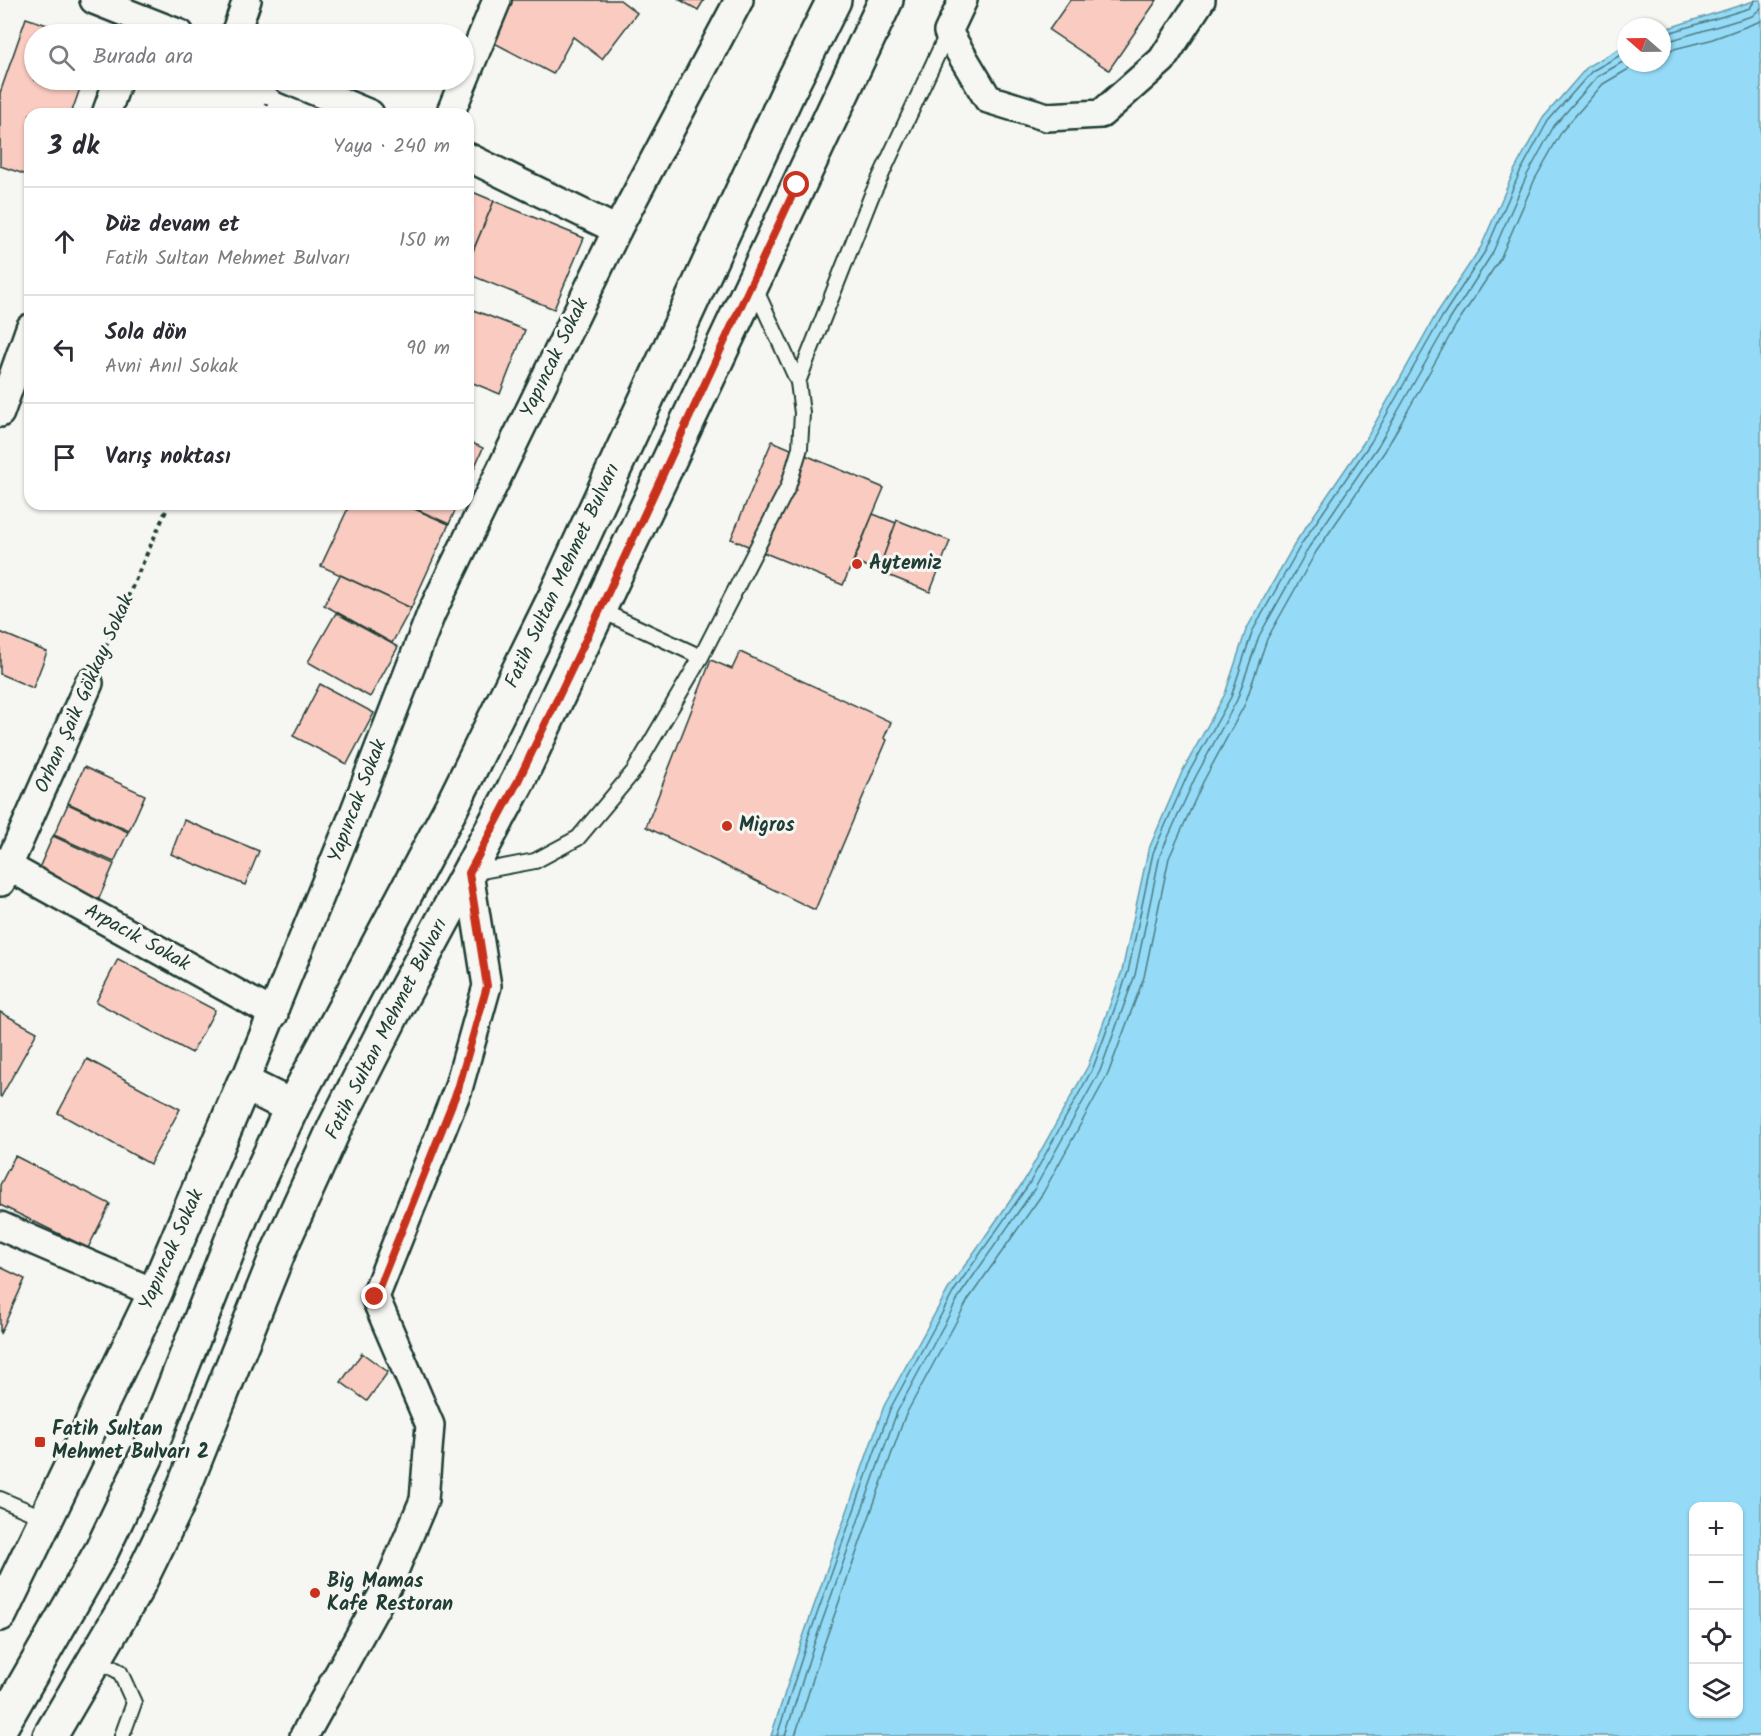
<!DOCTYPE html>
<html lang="tr">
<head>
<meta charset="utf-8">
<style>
	body { margin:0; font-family:Kalam,sans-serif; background:#f7f7f7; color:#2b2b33 }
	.controls { position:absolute; right:18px; bottom:18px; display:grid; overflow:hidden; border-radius:12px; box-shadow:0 2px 4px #0004 }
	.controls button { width:54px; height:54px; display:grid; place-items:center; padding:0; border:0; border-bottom:2px solid #e1e1e2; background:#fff; color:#2b2b33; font:30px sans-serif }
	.compass { position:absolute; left:1617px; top:18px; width:54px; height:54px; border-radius:50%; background:#fff; box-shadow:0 2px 4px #0004; rotate:290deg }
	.stop { position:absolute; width:18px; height:18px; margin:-14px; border:4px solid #c8321e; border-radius:50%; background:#fff }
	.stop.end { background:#c8321e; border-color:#fff; box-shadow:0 2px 6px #0008 }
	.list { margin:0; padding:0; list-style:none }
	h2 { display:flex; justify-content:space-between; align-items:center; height:78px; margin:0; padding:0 24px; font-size:26px }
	h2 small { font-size:20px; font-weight:400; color:#7c7c81 }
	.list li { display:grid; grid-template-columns:39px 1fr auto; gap:18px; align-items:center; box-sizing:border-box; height:108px; padding:0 24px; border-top:2px solid #e1e1e2 }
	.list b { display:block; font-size:22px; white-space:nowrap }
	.list p { margin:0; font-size:20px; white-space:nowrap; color:#7c7c81 }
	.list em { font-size:20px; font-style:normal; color:#7c7c81 }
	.icon { flex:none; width:33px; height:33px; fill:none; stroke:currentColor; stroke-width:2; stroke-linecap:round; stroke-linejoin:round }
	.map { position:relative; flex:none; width:1761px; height:1736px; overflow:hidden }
	.search { position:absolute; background:#fff; box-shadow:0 2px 4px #0004; left:24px; top:24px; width:450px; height:66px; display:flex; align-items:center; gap:15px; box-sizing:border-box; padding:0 21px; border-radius:33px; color:#7c7c81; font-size:22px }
	.panel { position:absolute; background:#fff; box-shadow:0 2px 4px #0004; left:24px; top:108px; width:450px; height:402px; border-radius:18px }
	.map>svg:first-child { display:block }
</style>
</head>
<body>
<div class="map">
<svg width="1761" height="1736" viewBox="0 0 1761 1736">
	<rect width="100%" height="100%" fill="#f6f6f2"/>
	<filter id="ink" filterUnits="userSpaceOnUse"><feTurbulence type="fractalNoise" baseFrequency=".0167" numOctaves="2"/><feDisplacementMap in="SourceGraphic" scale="12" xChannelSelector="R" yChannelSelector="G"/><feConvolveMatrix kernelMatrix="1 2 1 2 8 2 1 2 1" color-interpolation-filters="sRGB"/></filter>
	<g filter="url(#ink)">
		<path fill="#95dbf7" stroke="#669ca9" stroke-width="1.5" fill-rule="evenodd" d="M 1757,0 L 1761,0 L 1761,1736 L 771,1736 L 801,1643 L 884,1406 L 949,1288 L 1024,1181 L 1088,1066 L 1122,971 L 1148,851 L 1182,772 L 1225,694 L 1246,630 L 1297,540 L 1366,439 L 1437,313 L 1481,247 L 1515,169 L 1543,118 L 1588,66 L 1626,45 L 1626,63 L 1662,63 L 1662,30 ZM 1694,1506 L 1738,1506 L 1738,1714 L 1694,1714 Z"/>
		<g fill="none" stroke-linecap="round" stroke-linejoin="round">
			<g stroke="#4e7c82" stroke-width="1.5">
				<polyline points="1662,35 1750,8 1755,0"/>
				<polyline points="1662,43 1752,16 1761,8"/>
				<polyline points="1662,52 1710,40 1761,21"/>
				<polyline points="777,1736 806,1645 890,1409 954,1291 1029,1184 1093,1068 1128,972 1153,853 1188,774 1231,697 1252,632 1302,543 1371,442 1442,317 1486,250 1520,172 1548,121 1592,71 1626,52"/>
				<polyline points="785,1736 813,1647 897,1412 960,1295 1035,1188 1100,1071 1135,975 1160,855 1195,778 1237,700 1259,636 1309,547 1378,446 1449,321 1492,254 1527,175 1554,126 1597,77 1626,60"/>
				<polyline points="795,1736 822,1650 905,1416 968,1300 1043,1193 1108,1074 1144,977 1169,858 1203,782 1245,704 1267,639 1316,552 1385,451 1456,325 1500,259 1535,179 1562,131 1603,84 1639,63"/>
			</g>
		</g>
		<g fill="#facbc0" stroke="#1f3d34" stroke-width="1.5">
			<polygon points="503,0 620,0 637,13 602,59 573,37 553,74 483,37"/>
			<polygon points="680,0 704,0 698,10"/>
			<polygon points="1070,0 1157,0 1109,70 1049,30"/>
			<polygon points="26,18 74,34 34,34 34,80 83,80 71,114 30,114 30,176 0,166 0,93"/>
			<polygon points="468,190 494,201 468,263"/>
			<polygon points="494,201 584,238 554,309 468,274 468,263"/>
			<polygon points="468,308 525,330 500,394 468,381"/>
			<polygon points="468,441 483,448 468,482"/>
			<polygon points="772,441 884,488 843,585 731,539"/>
			<polygon points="350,504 403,504 449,524 411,608 321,566"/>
			<polygon points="405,504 458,504 449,524"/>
			<polygon points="873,514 896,523 878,571 854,561"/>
			<polygon points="897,520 950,541 930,592 878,571"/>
			<polygon points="340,575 411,608 392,643 324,605"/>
			<polygon points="336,613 398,647 370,697 308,662"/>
			<polygon points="0,632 47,652 33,688 0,674"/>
			<polygon points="740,652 891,722 884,738 887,740 815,910 646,827 711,660 732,669"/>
			<polygon points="320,684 374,713 347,764 293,736"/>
			<polygon points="84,767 145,795 129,831 68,803"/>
			<polygon points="68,804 128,832 114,862 54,835"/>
			<polygon points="184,820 259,851 245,885 171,854"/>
			<polygon points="53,836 114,864 97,903 36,875"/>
			<polygon points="118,959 215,1010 192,1053 96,1002"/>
			<polygon points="0,1012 37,1032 1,1097 0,1096"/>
			<polygon points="87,1059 180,1109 150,1164 58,1113"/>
			<polygon points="15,1156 110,1204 88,1248 0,1205 0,1185"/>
			<polygon points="0,1267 25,1279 0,1334"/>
			<polygon points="362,1353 388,1372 367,1401 341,1382"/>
		</g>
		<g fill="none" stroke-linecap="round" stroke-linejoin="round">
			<defs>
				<g id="service">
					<polyline points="798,382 871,197 948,32"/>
					<polyline points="600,610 701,657"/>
					<polyline points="471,873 535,861 578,838 634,771 701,657 788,487 800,448 802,413 798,382 754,286"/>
					<polyline points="0,1499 47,1519"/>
					<polyline points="96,1659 120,1672 134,1703 122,1736"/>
				</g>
				<g id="minor">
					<polyline points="94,0 180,34"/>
					<polyline points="963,0 948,32 988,99 1047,117 1101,114 1162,60 1201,0"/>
					<polyline points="235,34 247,0"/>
					<polyline points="288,80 370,114"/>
					<polyline points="106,114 118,80"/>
					<polyline points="450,114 497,0"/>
					<polyline points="468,157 617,230"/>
					<polyline points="0,413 30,328"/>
					<polyline points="0,862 274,1014"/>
					<polyline points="1,882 89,683"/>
					<polyline points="244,1083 352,818 431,614 617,230 739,0"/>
					<polyline points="0,1226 155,1293"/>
					<polyline points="304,1736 389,1583 424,1500 430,1425 375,1297 458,1089 487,986 469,873"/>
				</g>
				<polyline id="tertiary" points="0,1614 155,1293 244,1083 292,1107"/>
				<g id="primary">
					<polyline points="0,1728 102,1550 149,1451 243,1212 292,1107 451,808 556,595 789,90 834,0"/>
					<polyline points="50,1736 136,1589 176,1507 280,1248 335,1127 392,1015 518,781 886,0"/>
				</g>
			</defs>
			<use href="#service" stroke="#1f3d34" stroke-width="18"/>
			<use href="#minor" stroke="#1f3d34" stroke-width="32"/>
			<use href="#tertiary" stroke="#1f3d34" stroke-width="38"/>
			<use href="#primary" stroke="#1f3d34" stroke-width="38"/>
			<g stroke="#1f3d34" stroke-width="4" stroke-dasharray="4.5 4.5" stroke-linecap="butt">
				<polyline points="265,114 266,103"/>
				<polyline points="102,655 169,504"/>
			</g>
			<use href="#service" stroke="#f6f6f2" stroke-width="14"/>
			<use href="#minor" stroke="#f6f6f2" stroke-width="27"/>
			<use href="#tertiary" stroke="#f6f6f2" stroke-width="33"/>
			<use href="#primary" stroke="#f6f6f2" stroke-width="33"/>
		</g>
	</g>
	<g fill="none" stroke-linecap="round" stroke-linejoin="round" filter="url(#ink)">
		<polyline stroke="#c8321e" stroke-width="8" points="375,1297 458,1089 487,986 469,873 518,781 600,610 797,185"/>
	</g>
	<g fill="#c8321e" stroke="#f6f6f2" stroke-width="2">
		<circle cx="857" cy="564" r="6"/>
		<circle cx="727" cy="826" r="6"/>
		<rect x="34" y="1436" width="12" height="12" rx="3"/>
		<circle cx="315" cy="1593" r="6"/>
	</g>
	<g text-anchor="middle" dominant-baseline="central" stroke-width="6" stroke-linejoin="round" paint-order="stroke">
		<g font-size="20" fill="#1f3d34" stroke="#f6f6f2">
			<text transform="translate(555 358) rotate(-64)">Yapıncak Sokak</text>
			<text transform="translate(563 576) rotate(-65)">Fatih Sultan Mehmet Bulvarı</text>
			<text transform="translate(85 694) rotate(-66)">Orhan Şaik Gökkay Sokak</text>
			<text transform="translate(358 801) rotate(-69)">Yapıncak Sokak</text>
			<text transform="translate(137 938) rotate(29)">Arpacık Sokak</text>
			<text transform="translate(387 1029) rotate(-63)">Fatih Sultan Mehmet Bulvarı</text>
			<text transform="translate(172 1250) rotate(-66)">Yapıncak Sokak</text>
		</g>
		<g font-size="20" font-weight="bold" fill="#1f3d34" stroke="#f6f6f2" text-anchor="start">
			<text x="869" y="564">Aytemiz</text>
			<text x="739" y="826">Migros</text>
			<text x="52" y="1430">Fatih Sultan<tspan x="52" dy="23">Mehmet Bulvarı 2</tspan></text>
			<text x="327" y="1582">Big Mamas<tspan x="327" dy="23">Kafe Restoran</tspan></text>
		</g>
	</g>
</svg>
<div class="controls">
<button>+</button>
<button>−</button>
<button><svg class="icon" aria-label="locate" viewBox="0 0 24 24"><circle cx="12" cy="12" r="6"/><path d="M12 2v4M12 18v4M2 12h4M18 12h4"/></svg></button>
<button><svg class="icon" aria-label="layers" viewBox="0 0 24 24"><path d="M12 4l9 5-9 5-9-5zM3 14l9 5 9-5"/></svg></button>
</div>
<svg class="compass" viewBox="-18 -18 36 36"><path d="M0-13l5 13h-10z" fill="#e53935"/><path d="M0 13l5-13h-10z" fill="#7c7c81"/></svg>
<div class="stop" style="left:797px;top:185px"></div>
<div class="stop end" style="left:375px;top:1297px"></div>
<div class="search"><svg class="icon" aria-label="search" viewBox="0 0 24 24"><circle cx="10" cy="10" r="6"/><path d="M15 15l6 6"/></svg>Burada ara</div>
<section class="panel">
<h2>3 dk<small>Yaya · 240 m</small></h2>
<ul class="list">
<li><svg class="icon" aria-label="ahead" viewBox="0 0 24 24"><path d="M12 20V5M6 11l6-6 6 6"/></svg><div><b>Düz devam et</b><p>Fatih Sultan Mehmet Bulvarı</p></div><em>150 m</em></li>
<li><svg class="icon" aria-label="left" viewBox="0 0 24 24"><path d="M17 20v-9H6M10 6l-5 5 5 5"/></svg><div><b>Sola dön</b><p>Avni Anıl Sokak</p></div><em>90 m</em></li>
<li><svg class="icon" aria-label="arrive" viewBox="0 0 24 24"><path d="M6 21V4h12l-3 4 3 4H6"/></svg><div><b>Varış noktası</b></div></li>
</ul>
</section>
</div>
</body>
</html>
